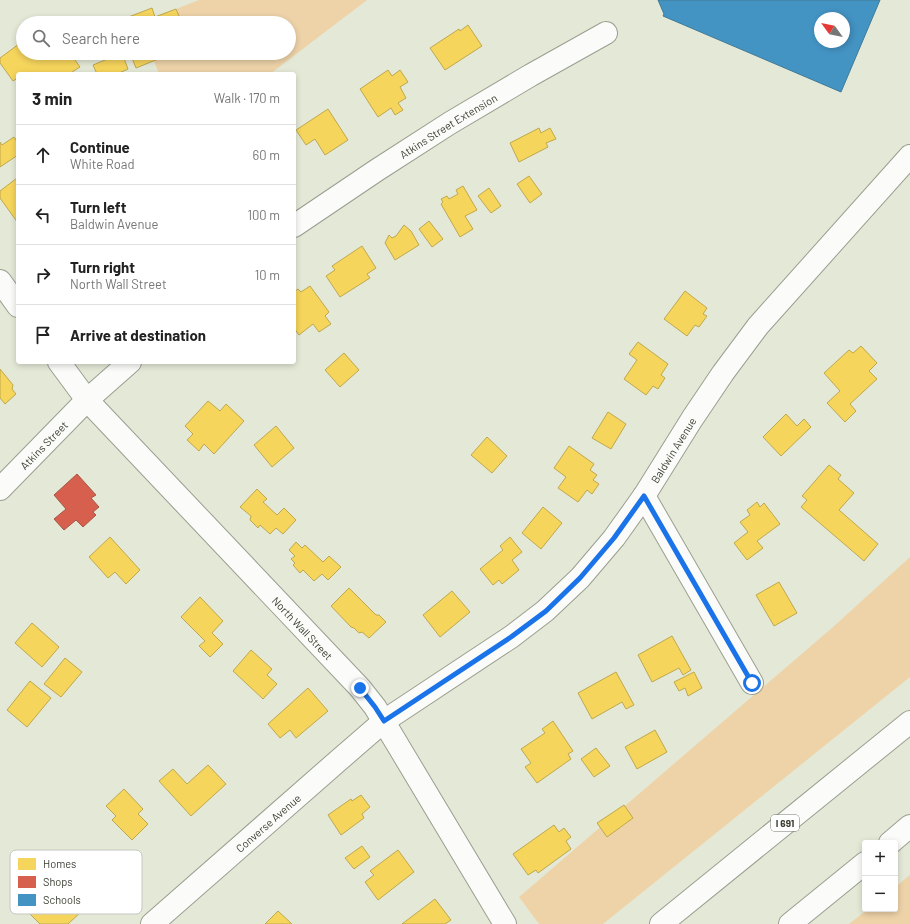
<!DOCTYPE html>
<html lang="en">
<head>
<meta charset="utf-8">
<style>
	body { margin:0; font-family:Barlow,sans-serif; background:#f6f6f6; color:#222 }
	.controls { position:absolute; right:12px; bottom:12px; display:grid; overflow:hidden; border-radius:4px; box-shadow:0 2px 6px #0003 }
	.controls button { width:36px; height:36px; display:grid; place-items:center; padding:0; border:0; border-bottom:1px solid #e0e0e0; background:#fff; color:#222; font:20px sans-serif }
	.compass { position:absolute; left:814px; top:12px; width:36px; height:36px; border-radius:50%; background:#fff; box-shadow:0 2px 6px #0003; rotate:303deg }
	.stop { position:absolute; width:12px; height:12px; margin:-9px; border:3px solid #1a73e8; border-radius:50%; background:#fff }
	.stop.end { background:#1a73e8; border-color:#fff; box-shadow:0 1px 4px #0008 }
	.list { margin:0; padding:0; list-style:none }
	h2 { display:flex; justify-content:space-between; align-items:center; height:52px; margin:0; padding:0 16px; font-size:17px }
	h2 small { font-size:13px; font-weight:400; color:#767676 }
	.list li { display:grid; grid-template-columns:26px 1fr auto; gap:12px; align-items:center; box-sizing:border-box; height:60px; padding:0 16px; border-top:1px solid #e0e0e0 }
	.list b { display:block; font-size:15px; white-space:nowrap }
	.list p { margin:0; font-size:13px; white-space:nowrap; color:#767676 }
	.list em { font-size:13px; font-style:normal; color:#767676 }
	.icon { flex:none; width:22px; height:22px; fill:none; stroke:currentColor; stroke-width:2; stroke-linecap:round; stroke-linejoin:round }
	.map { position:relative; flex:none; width:910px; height:924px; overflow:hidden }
	.search { position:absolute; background:#fff; box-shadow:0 2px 6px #0003; left:16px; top:16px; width:280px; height:44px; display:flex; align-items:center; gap:10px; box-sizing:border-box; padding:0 14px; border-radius:22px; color:#767676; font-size:15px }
	.panel { position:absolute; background:#fff; box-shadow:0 2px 6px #0003; left:16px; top:72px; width:280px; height:292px; border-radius:4px }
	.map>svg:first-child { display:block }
</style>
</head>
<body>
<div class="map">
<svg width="910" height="924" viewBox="0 0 910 924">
	<rect width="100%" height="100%" fill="#e4e9d7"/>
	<g fill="#eed3a9">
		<polygon points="199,0 367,0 270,74 159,74 154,61 173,53 289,53 289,23 182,23 176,9"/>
		<polygon points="910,557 910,677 603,924 539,924 519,897 833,627"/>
		<polygon points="910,875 910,924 849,924 868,909 895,909 895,887"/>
	</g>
	<g fill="#f6d55c" stroke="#bea84f">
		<polygon points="152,8 155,17 176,9 182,23 119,23 118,21"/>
		<polygon points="468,25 482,46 445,70 430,48 459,29 460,31"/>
		<polygon points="23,41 23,53 45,53 47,56 51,53 70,53 80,67 69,74 58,74 57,73 55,74 18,74 18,78 13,81 0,63 0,58"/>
		<polygon points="122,53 128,69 117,74 97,74 93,65"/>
		<polygon points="130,53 173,53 136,68"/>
		<polygon points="388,70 392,76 400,70 408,82 400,87 406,98 398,103 403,110 395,115 391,108 378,117 360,89"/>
		<polygon points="328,109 348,140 325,155 315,139 306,145 296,130"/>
		<polygon points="539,128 541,133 550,128 556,139 546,143 548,147 519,162 510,143"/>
		<polygon points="14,137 18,143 18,155 0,167 0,142 2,145"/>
		<polygon points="529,176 542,194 530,203 517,184"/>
		<polygon points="17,178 18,180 18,223 0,198 0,191"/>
		<polygon points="463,186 477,210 465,216 473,229 460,237 441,204 443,202 441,199 447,196 449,199 458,194 456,190"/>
		<polygon points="489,188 501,206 491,213 478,196"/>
		<polygon points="429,221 443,239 432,247 419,229"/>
		<polygon points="404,225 411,231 419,245 395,260 385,243 389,235 392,238 396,236"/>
		<polygon points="362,246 376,268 367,274 370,278 340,297 326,276 335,270 332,266"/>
		<polygon points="310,286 329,312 325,316 331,324 319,332 313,324 299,335 294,328 294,292 298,289 301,292"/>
		<polygon points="685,291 707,308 703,314 707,316 699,327 695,325 687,336 664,319"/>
		<polygon points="638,342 668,364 661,375 665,378 658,389 653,386 646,395 624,379 637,360 629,354"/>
		<polygon points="861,346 877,363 869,371 877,379 850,404 856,411 845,422 827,403 840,391 824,373 849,350 853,353"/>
		<polygon points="344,353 359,370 340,387 325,370"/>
		<polygon points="0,369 13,385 12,389 16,394 5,404 0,398"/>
		<polygon points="208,401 220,411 226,404 244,421 214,454 204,444 199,451 187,440 193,434 185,426"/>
		<polygon points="608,412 626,424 611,449 592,438"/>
		<polygon points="786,414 797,426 804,419 811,427 781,456 763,437"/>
		<polygon points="276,426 294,448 272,467 254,445"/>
		<polygon points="487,437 507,456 492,473 471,455"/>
		<polygon points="569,446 594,464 590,470 597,475 593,480 599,484 592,494 587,490 578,502 558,488 566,477 554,468"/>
		<polygon points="829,465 841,475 838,479 854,493 839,510 878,544 864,561 801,507 807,500 802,496"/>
		<polygon points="257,489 267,499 263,502 277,515 284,508 296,520 283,534 276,528 270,534 260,525 258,528 250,520 251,516 240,507"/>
		<polygon points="757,502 760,507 764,503 780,524 757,541 763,548 747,560 734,543 748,532 740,522 750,515 747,510"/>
		<polygon points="543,507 562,523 541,549 522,533"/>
		<polygon points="110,537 140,570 126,584 115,572 108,578 89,557"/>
		<polygon points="510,537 522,552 512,560 519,570 502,584 499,580 493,585 480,569 503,550 500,546"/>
		<polygon points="296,542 302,548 305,545 323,562 329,556 341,567 328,580 322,574 314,581 303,570 300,573 293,565 295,563 291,559 295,556 289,550"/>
		<polygon points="779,582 797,613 774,626 756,595"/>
		<polygon points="349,588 376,615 379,615 386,622 369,638 362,632 359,633 354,628 351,627 331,606"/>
		<polygon points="452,591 470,612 440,637 423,615"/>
		<polygon points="200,597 223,621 212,633 223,644 210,657 199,646 205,641 181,617"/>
		<polygon points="32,623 59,647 42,667 15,643"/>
		<polygon points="672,636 691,670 683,675 679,668 652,682 638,655"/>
		<polygon points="251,650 272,669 267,675 277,684 263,699 233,671"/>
		<polygon points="65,658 82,672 61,697 44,684"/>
		<polygon points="616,672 634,705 626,709 622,702 592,719 578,693"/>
		<polygon points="694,672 702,688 688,696 685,688 679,691 674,682"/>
		<polygon points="30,681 51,698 27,727 7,710"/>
		<polygon points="308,688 328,711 296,738 290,730 280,738 268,724"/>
		<polygon points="553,721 573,751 568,754 571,759 537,783 525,767 531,763 521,749 545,733 542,729"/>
		<polygon points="655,730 667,752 637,769 625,747"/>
		<polygon points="596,748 610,766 594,777 581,759"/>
		<polygon points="208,765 226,784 191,816 159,781 173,769 187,784"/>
		<polygon points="124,789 143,809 138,814 148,824 132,840 112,820 116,816 106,806"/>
		<polygon points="361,795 370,807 362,814 364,818 341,835 328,815 351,799 352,801"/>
		<polygon points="624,805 633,818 607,837 597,823"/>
		<polygon points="554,825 559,832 564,828 571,837 566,841 571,849 538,873 536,870 528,875 513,854"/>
		<polygon points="362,846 370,857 354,869 345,858"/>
		<polygon points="398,850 414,872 378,900 365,882 374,875 370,871"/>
		<polygon points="70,861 89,881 70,899 82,911 68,924 40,924 18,902 33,888 40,896 58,879 55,875"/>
		<polygon points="435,899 451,920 445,924 402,924"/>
		<polygon points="278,911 292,924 265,924"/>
	</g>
	<polygon fill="#d6604d" stroke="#a75645" points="77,474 96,495 91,498 99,507 93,512 96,515 83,527 76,520 64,530 54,519 66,509 54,495"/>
	<path fill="#4393c3" stroke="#407a97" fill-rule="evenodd" d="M 658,0 L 880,0 L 841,92 L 663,16 L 664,14 ZM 820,18 L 844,18 L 844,42 L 820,42 Z"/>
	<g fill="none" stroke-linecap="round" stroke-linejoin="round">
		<defs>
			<g id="minor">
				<path id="s1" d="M 294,226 L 377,170 L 450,123 L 531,75 L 606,33"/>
				<polyline points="0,281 18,306"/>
				<path id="s2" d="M 59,362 L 87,400 L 360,688 L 375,707 L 505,924"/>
				<path id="s3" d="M 0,489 L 87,400 L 130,362"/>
				<polyline points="644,496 752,683"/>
				<path id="s4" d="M 152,924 L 339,760 L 384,721 L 511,637 L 545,611 L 580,578 L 614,538 L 644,496 L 692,419 L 723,373 L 758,326 L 910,156"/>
			</g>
			<g id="highway">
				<polyline points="890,843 910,826"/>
				<polyline points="661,924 910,722"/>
				<polyline points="790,924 865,863"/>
			</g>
		</defs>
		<use href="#minor" stroke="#9a9e90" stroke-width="24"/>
		<use href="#highway" stroke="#9a9e90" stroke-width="24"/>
		<use href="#minor" stroke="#fbfcf9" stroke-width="22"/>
		<use href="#highway" stroke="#fbfcf9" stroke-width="22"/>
	</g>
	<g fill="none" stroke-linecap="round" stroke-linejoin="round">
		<polyline stroke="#1a73e8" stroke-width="5" points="360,688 375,707 384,721 511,637 546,611 580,578 614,538 644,496 752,683"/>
	</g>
	<g text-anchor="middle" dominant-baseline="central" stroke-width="4" stroke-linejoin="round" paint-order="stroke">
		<rect fill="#fff" stroke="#75786f" stroke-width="1" x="771" y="815" width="28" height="16" rx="3"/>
		<g font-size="10" font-weight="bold" fill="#3a3e31">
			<text x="785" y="823">I 691</text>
		</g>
		<g font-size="11" fill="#3a3e31" stroke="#fff">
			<text stroke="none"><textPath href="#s1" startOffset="184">Atkins Street Extension</textPath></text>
			<text stroke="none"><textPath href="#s3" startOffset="62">Atkins Street</textPath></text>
			<text stroke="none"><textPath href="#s4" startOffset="710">Baldwin Avenue</textPath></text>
			<text stroke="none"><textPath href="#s2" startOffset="361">North Wall Street</textPath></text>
			<text stroke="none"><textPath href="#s4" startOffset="154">Converse Avenue</textPath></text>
		</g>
	</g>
	<rect x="10" y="850" width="132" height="64" rx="6" fill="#fff" stroke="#c4c5c1" stroke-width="1"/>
	<rect x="18" y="858" width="18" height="12" fill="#f6d55c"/>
	<rect x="18" y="876" width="18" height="12" fill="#d6604d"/>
	<rect x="18" y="894" width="18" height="12" fill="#4393c3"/>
	<g font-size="11" fill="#3a3e31">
		<text x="43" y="868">Homes</text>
		<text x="43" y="886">Shops</text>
		<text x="43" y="904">Schools</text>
	</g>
</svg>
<div class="controls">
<button>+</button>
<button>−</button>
</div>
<svg class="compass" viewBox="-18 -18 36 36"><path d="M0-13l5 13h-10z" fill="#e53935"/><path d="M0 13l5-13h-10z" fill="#767676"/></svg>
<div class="stop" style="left:752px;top:683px"></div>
<div class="stop end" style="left:360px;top:688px"></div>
<div class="search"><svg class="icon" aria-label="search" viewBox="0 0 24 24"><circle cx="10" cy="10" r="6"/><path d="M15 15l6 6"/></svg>Search here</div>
<section class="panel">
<h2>3 min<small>Walk · 170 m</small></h2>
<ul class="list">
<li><svg class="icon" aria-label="ahead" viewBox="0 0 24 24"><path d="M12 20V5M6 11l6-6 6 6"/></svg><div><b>Continue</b><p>White Road</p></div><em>60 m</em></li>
<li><svg class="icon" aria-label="left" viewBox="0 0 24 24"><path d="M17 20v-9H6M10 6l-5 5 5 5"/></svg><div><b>Turn left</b><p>Baldwin Avenue</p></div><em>100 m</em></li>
<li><svg class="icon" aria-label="right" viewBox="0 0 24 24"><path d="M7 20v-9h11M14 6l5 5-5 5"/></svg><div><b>Turn right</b><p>North Wall Street</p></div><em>10 m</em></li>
<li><svg class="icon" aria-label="arrive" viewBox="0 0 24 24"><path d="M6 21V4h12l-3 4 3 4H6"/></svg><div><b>Arrive at destination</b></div></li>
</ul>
</section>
</div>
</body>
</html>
